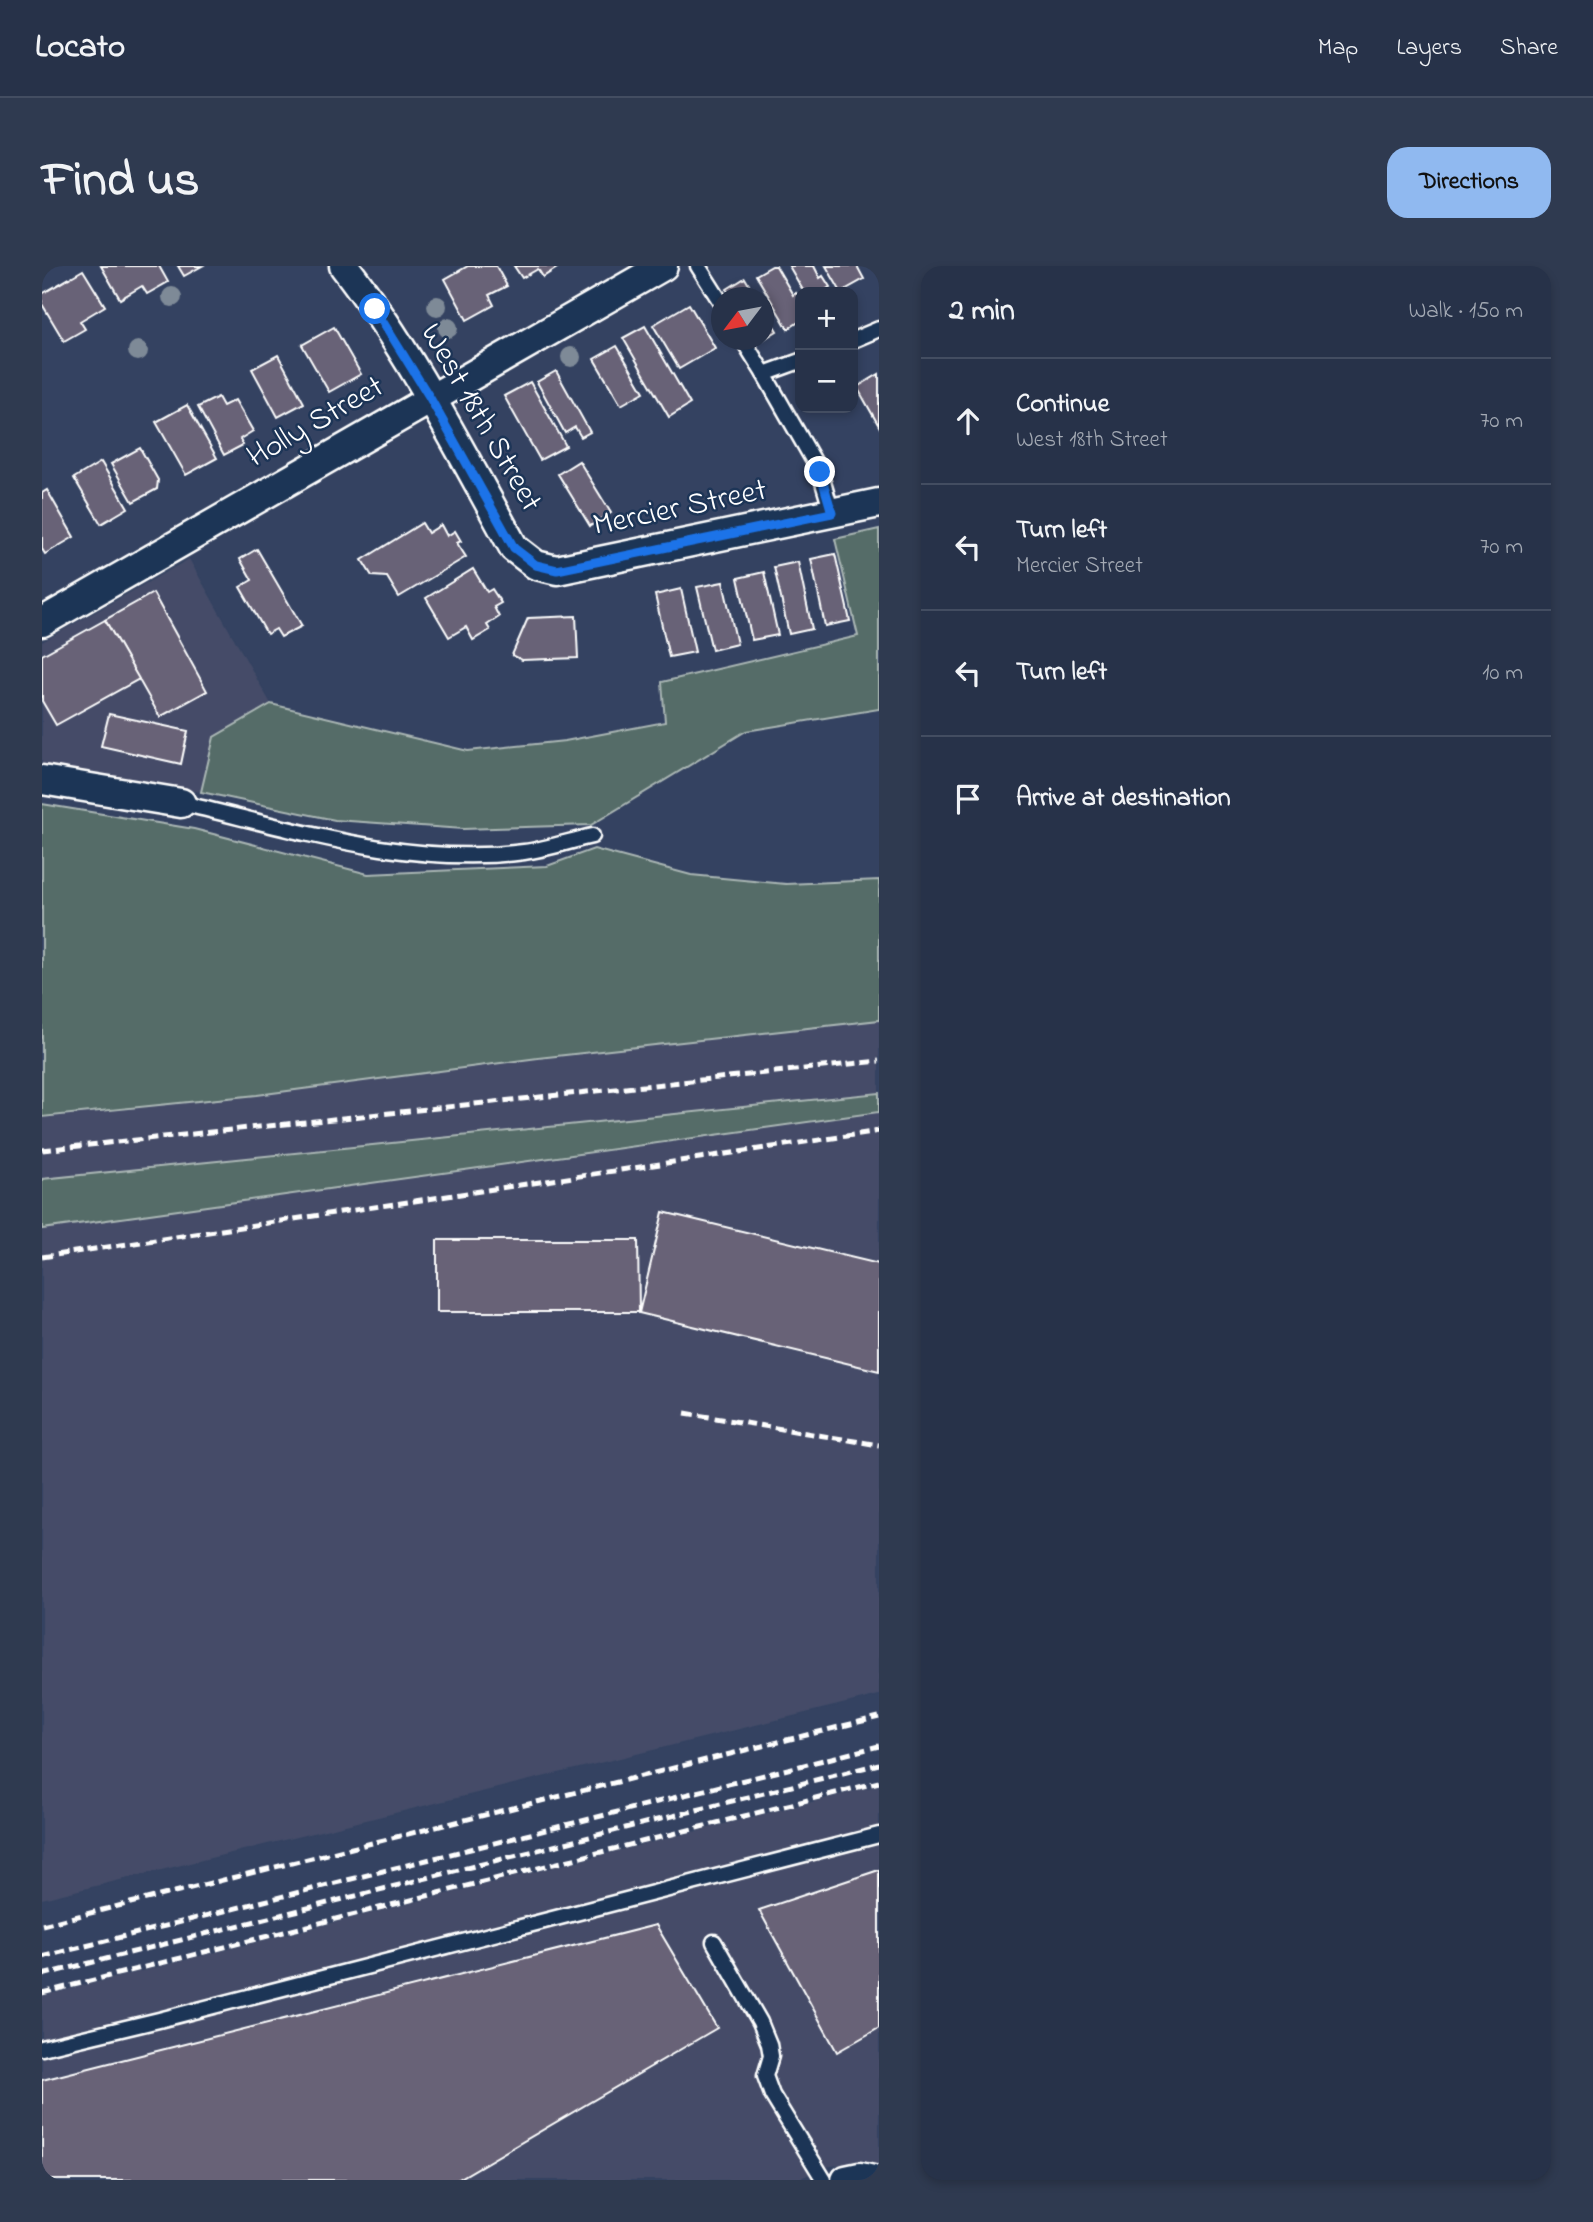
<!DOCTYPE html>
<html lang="en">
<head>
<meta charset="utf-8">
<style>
	body { margin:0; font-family:"Indie Flower",sans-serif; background:#2f3a50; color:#f1f3f6 }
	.controls { position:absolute; right:21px; top:21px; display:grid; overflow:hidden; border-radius:14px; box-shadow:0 4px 10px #0003 }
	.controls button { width:63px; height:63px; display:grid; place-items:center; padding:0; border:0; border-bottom:2px solid #434d61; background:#273249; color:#f1f3f6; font:35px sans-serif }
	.compass { position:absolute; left:669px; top:21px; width:63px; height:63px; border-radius:50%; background:#273249; box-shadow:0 4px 10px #0003; rotate:238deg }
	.stop { position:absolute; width:21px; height:21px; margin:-16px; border:5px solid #1a73e8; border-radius:50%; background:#fff }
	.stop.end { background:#1a73e8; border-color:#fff; box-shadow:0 2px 7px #0008 }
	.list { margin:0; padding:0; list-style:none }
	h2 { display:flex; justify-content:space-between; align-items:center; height:91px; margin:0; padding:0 28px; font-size:30px }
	h2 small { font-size:23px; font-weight:400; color:#a4aab4 }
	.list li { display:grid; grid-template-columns:46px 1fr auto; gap:21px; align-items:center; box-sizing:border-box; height:126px; padding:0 28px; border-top:2px solid #434d61 }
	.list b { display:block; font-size:26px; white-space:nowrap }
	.list p { margin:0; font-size:23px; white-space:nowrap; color:#a4aab4 }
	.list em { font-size:23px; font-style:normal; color:#a4aab4 }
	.icon { flex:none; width:38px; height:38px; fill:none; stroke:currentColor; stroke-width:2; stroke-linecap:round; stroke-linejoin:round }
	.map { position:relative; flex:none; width:837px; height:1914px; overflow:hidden; border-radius:21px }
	header { display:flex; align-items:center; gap:42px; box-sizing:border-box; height:98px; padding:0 35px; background:#273249; border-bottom:2px solid #434d61 }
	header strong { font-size:33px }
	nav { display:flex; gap:38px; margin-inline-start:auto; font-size:24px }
	.intro { display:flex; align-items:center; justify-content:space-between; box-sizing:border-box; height:168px; padding:0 42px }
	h1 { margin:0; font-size:49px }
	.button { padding:18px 32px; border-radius:21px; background:#90b9f0; color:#111; font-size:24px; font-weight:700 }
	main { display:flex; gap:42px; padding:0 42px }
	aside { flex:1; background:#273249; border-radius:21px; box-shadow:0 4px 10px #0003 }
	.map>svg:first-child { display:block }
</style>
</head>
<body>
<header>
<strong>Locato</strong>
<nav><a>Map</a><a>Layers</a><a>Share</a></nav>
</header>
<div class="intro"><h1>Find us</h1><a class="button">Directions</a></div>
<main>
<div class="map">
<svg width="837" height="1914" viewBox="0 0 837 1914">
	<rect width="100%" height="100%" fill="#344261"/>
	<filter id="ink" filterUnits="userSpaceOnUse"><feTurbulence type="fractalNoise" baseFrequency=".0143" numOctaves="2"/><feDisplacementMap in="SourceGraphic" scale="14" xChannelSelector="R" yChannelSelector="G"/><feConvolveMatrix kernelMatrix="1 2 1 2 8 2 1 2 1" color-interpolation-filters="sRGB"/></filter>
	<g filter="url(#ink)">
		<g fill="#444c68">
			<polygon points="147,293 229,438 172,471 159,526 0,501 0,376"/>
			<polygon points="837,754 837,827 0,913 0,851 215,829 496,792"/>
			<polygon points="837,846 837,1429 0,1633 0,963"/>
			<polygon points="837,1519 837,1902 814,1897 800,1898 784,1901 754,1914 0,1914 0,1730"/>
		</g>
		<g fill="#556c68" stroke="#aab6b4" stroke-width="2">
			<polygon points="837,263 837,443 704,465 549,559 421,563 293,554 159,526 172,471 229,438 426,485 523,475 623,456 620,416 816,370 793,273"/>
			<polygon points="0,538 152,563 326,608 505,600 552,583 649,609 744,618 837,614 837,754 496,792 215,829 0,851"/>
			<polygon points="837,827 837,846 0,963 0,913"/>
		</g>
		<g fill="#686277" stroke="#fff" stroke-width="2">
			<polygon points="59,0 117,0 126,16 105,28 100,20 78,33"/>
			<polygon points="136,0 160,0 142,10"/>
			<polygon points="426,0 454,0 465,20 447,29 452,39 425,54 403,13"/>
			<polygon points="472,0 518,0 501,11 496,3 480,12"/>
			<polygon points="730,0 734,0 751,29 754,27 758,34 758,55 746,63 714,9"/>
			<polygon points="747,0 772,0 778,12 781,10 788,21 785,23 786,26 762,26"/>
			<polygon points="784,0 815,0 822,13 799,26"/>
			<polygon points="41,4 63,40 38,55 43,63 22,75 0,38 0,28"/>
			<polygon points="703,12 715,32 690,32 685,23"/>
			<polygon points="647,38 673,82 637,103 611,59"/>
			<polygon points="724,40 731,52 728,53 735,65 722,73 722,42"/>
			<polygon points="603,60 648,138 627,151 581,72"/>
			<polygon points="292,61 319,108 287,126 260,79"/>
			<polygon points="575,80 602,126 579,139 552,93"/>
			<polygon points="236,89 262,137 236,151 210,103"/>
			<polygon points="514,105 548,166 539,171 533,161 523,167 495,116"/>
			<polygon points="837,108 837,160 815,121"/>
			<polygon points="488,116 524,180 498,194 462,130"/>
			<polygon points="176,131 181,140 193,134 211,165 198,173 201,179 182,189 156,141"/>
			<polygon points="145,139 175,192 144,209 114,156"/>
			<polygon points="98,182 116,214 115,223 91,236 69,198"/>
			<polygon points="537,195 569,247 548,260 516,208"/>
			<polygon points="59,196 86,242 59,258 32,212"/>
			<polygon points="5,224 32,271 3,288 0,283 0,227"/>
			<polygon points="380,257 386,267 399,259 405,270 413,265 419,275 415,277 424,291 357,331 345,311 330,310 320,294"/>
			<polygon points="215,283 260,360 239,371 234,363 225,368 198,321 210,314 198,293"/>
			<polygon points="793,288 808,355 783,360 769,293"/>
			<polygon points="756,296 770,363 747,368 732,301"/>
			<polygon points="431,303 445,326 450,323 459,337 452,341 457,351 445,359 448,364 431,374 424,361 407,371 384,332"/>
			<polygon points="722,306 736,369 710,374 696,312"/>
			<polygon points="681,316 695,378 670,384 655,321"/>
			<polygon points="639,323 653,386 627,391 613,329"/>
			<polygon points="111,327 165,425 118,451 63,354"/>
			<polygon points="534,350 536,392 480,394 470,389 486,352"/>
			<polygon points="63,354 97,413 14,459 0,435 0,389"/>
			<polygon points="67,448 146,465 139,498 59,480"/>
			<polygon points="621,946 837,998 837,1105 597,1047"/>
			<polygon points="395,974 596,974 597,1046 395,1046"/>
			<polygon points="837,1604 837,1762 795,1786 717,1644"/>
			<polygon points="614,1659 675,1762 415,1914 0,1914 0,1814"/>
		</g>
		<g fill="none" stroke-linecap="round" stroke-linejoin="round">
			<defs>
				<g id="service">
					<polyline points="656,0 680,38"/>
					<polyline points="701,74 722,108 758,95"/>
					<polyline points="811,74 837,63"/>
					<polyline points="722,108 778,206 790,247"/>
					<path d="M 139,537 C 251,563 366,601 482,586 C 505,583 528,575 550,570"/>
					<polyline points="672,1676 718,1756 727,1778 729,1790 723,1810 730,1829 782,1914"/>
					<polyline points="0,1782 117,1754 837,1569"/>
				</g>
				<g id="minor">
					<path d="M 302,0 C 368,85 420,188 472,282 L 494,299 L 515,304 L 837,237"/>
					<polyline points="0,356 621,0"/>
					<polyline points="0,514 139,537"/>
					<polyline points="804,1914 818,1911 831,1914"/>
				</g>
			</defs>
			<use href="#service" stroke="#fff" stroke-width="19"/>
			<use href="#minor" stroke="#fff" stroke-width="33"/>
			<use href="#service" stroke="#1d3557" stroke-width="14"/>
			<use href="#minor" stroke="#1d3557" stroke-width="28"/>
			<g stroke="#fff" stroke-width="5" stroke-dasharray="10 5" stroke-linecap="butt">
				<polyline points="0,884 837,795"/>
				<polyline points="0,991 837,865"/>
				<polyline points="643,1147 837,1179"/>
				<polyline points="0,1659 837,1451"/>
				<polyline points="0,1691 837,1480"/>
				<polyline points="0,1709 837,1498"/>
				<polyline points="0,1727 837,1516"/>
			</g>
		</g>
		<g fill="#7e8a97">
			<circle cx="130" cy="31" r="10"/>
			<circle cx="395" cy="40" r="10"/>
			<circle cx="406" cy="62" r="10"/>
			<circle cx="96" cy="85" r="10"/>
			<circle cx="529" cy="91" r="10"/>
		</g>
	</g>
	<g fill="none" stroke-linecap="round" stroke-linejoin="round" filter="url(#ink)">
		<polyline stroke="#1a73e8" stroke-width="9" points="333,43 388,132 472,282 494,299 515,304 790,247 778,206"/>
	</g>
	<g text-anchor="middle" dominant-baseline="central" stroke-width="5" stroke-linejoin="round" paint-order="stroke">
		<g font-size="32" fill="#fff" stroke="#1d3557">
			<text transform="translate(438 152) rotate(60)">West 18th Street</text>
			<text transform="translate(274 157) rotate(-30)">Holly Street</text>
			<text transform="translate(638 243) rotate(-12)">Mercier Street</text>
		</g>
	</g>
</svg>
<div class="controls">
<button>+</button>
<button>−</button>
</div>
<svg class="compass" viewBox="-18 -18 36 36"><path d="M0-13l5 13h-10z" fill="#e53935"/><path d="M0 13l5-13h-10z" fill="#a4aab4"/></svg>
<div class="stop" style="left:333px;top:43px"></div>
<div class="stop end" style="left:778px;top:206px"></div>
</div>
<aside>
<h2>2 min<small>Walk · 150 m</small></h2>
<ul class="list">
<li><svg class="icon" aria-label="ahead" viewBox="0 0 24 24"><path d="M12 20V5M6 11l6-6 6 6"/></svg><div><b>Continue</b><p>West 18th Street</p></div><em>70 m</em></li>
<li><svg class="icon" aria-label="left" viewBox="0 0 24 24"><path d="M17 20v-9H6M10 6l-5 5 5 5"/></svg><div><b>Turn left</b><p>Mercier Street</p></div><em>70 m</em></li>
<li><svg class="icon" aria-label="left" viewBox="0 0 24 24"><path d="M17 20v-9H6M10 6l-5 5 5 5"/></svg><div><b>Turn left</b></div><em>10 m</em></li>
<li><svg class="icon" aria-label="arrive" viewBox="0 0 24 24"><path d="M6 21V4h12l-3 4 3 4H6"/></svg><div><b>Arrive at destination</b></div></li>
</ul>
</aside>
</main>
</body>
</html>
